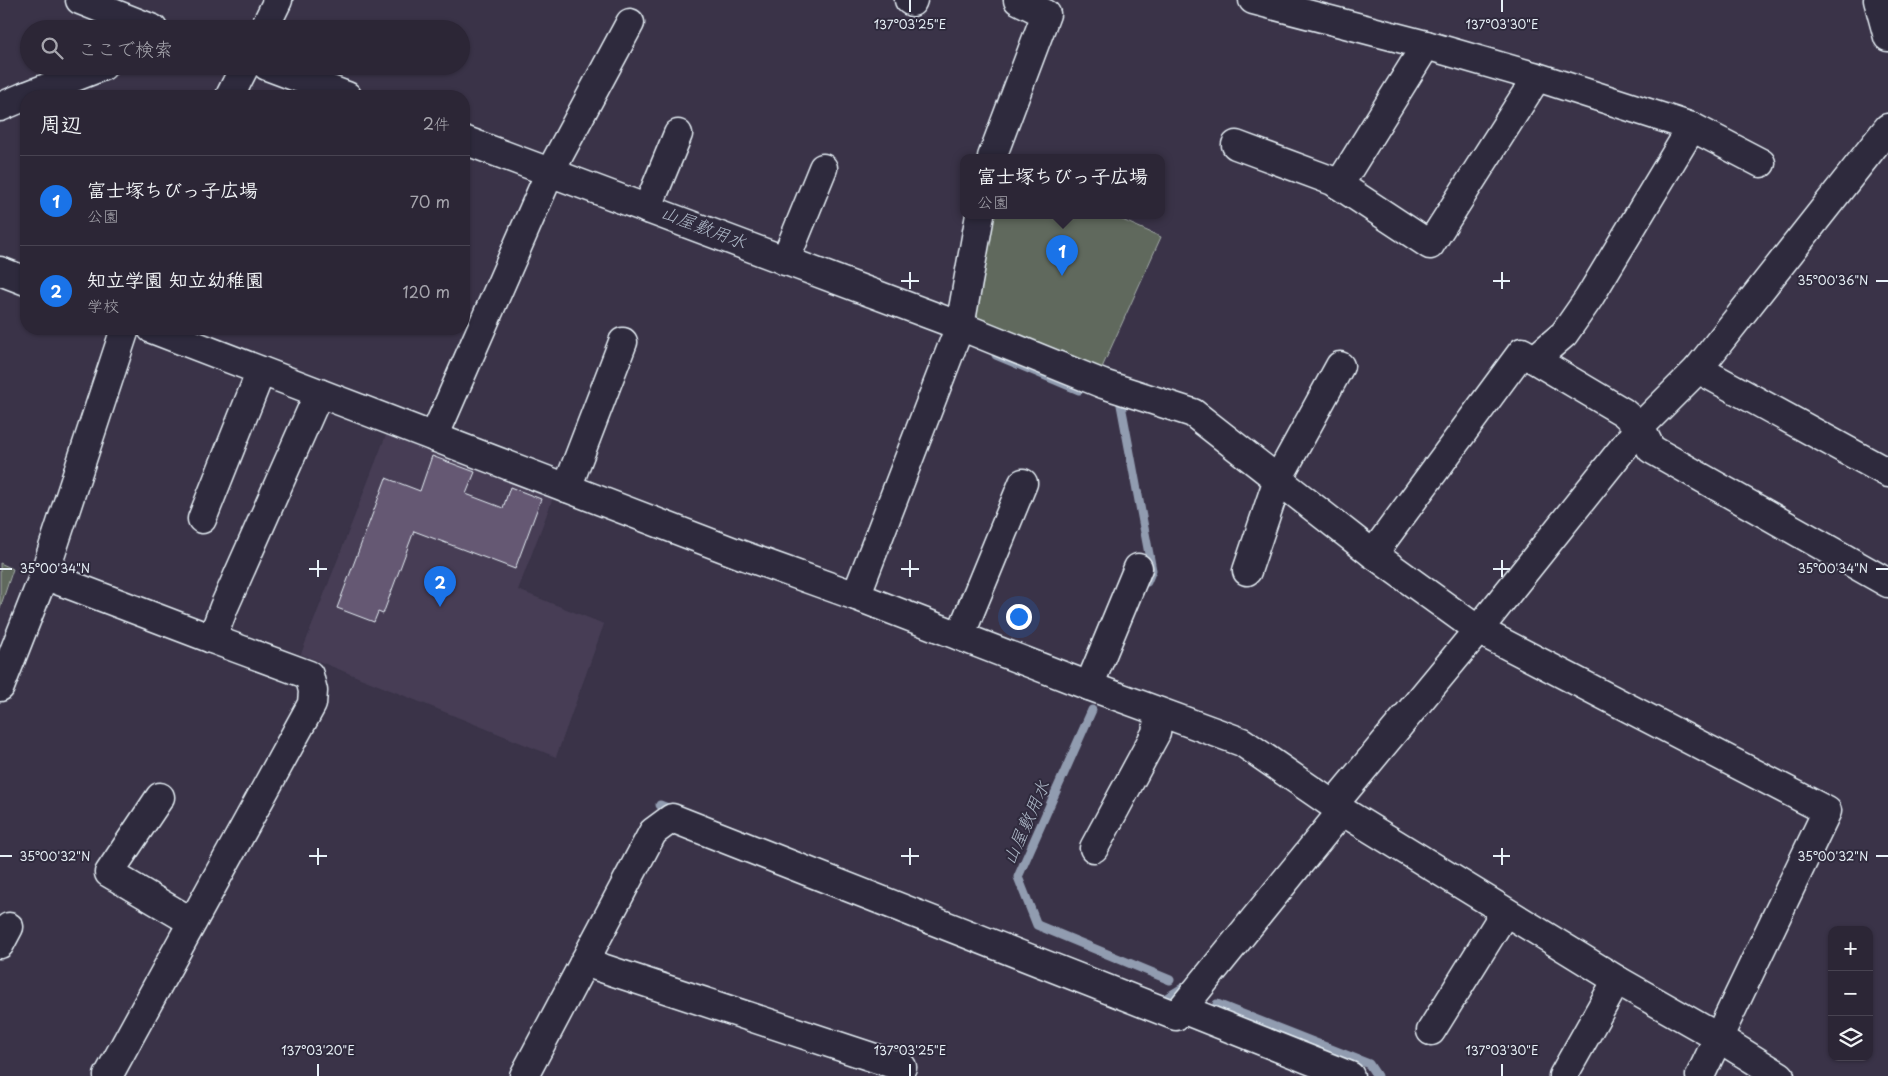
<!DOCTYPE html>
<html lang="ja">
<head>
<meta charset="utf-8">
<style>
	body { margin:0; font-family:"Playpen Sans","Klee One",sans-serif; background:#342e3e; color:#f1f3f6 }
	.controls { position:absolute; right:15px; bottom:15px; display:grid; overflow:hidden; border-radius:10px; box-shadow:0 1px 4px #0004 }
	.controls button { width:45px; height:45px; display:grid; place-items:center; padding:0; border:0; border-bottom:1px solid #484351; background:#2c2636; color:#f1f3f6; font:25px sans-serif }
	.you { position:absolute; left:1018px; top:616px; width:18px; height:18px; margin:-12px; border:4px solid #fff; border-radius:50%; background:#1a73e8; box-shadow:0 0 0 8px #1a73e833 }
	.badge { display:grid; place-items:center; width:32px; height:32px; border-radius:50%; background:#1a73e8; color:#fff; font-size:16px; font-weight:700 }
	.pin { position:absolute; translate:-50% -41px; filter:drop-shadow(0 1px 2px #0008) }
	.pin::after { content:''; position:absolute; top:26px; width:18px; height:15px; background:inherit; clip-path:polygon(0 0,100% 0,50% 100%) }
	.popup { position:absolute; left:960px; top:154px; width:205px; height:65px; box-sizing:border-box; display:grid; place-content:center; border-radius:10px; background:#2c2636; filter:drop-shadow(0 1px 4px #0005); font-size:16px; white-space:nowrap; color:#a6a5ad }
	.popup b { font-size:19px; color:#f1f3f6 }
	.popup::after { content:''; position:absolute; left:50%; top:100%; margin-left:-10px; border:10px solid transparent; border-top-color:#2c2636 }
	.list { margin:0; padding:0; list-style:none }
	h2 { display:flex; justify-content:space-between; align-items:center; height:65px; margin:0; padding:0 20px; font-size:21px }
	h2 small { font-size:16px; font-weight:400; color:#a6a5ad }
	.list li { display:grid; grid-template-columns:32px 1fr auto; gap:15px; align-items:center; box-sizing:border-box; height:90px; padding:0 20px; border-top:1px solid #484351 }
	.list b { display:block; font-size:19px; white-space:nowrap }
	.list p { margin:0; font-size:16px; white-space:nowrap; color:#a6a5ad }
	.list em { font-size:16px; font-style:normal; color:#a6a5ad }
	.icon { flex:none; width:28px; height:28px; fill:none; stroke:currentColor; stroke-width:2; stroke-linecap:round; stroke-linejoin:round }
	.map { position:relative; flex:none; width:1888px; height:1076px; overflow:hidden }
	.search { position:absolute; background:#2c2636; box-shadow:0 1px 4px #0004; left:20px; top:20px; width:450px; height:55px; display:flex; align-items:center; gap:12px; box-sizing:border-box; padding:0 18px; border-radius:28px; color:#a6a5ad; font-size:19px }
	.panel { position:absolute; background:#2c2636; box-shadow:0 1px 4px #0004; left:20px; top:90px; width:450px; height:245px; border-radius:20px }
	.map>svg:first-child { display:block }
</style>
</head>
<body>
<div class="map">
<svg width="1888" height="1076" viewBox="0 0 1888 1076">
	<rect width="100%" height="100%" fill="#3a3348"/>
	<filter id="ink" filterUnits="userSpaceOnUse"><feTurbulence type="fractalNoise" baseFrequency=".02" numOctaves="2"/><feDisplacementMap in="SourceGraphic" scale="10" xChannelSelector="R" yChannelSelector="G"/><feConvolveMatrix kernelMatrix="1 2 1 2 8 2 1 2 1" color-interpolation-filters="sRGB"/></filter>
	<g filter="url(#ink)">
		<polygon fill="#473e55" points="388,430 554,495 518,590 604,624 556,757 301,654"/>
		<g fill="#61695d" stroke="#a4adaa">
			<polygon points="994,215 1111,215 1161,237 1100,372 983,326 974,315"/>
			<polygon points="0,563 13,569 0,608"/>
		</g>
		<g fill="none" stroke-linecap="round" stroke-linejoin="round">
			<g stroke="#919cb0" stroke-width="9">
				<polyline points="996,355 1079,390"/>
				<polyline points="1121,405 1152,570 1147,582"/>
				<polyline points="1092,710 1018,877 1037,925 1170,980"/>
				<polyline points="660,805 675,811"/>
				<polyline points="1158,998 1163,1000 1184,987"/>
				<polyline points="1217,1004 1369,1064 1377,1076"/>
			</g>
		</g>
		<polygon fill="#655873" stroke="#e8f1f8" points="432,456 475,472 466,494 503,508 510,487 541,499 515,569 414,531 383,614 378,612 374,622 337,608 386,478 420,491"/>
		<g fill="none" stroke-linecap="round" stroke-linejoin="round">
			<defs>
				<g id="street">
					<polyline points="80,0 153,29"/>
					<polyline points="909,0 912,2 913,0"/>
					<polyline points="1253,0 1426,45 1537,77 1692,127 1761,163"/>
					<polyline points="1878,0 1888,37"/>
					<polyline points="264,29 278,0"/>
					<polyline points="267,66 347,96"/>
					<polyline points="26,96 103,66"/>
					<polyline points="230,96 245,66"/>
					<polyline points="0,107 26,96"/>
					<polyline points="464,140 960,326 1103,384 1193,413 1373,554 1478,630 1827,811 1700,1076"/>
					<polyline points="1236,145 1333,181 1430,245 1537,77"/>
					<polyline points="992,157 1046,14 1018,0"/>
					<polyline points="1339,185 1426,45"/>
					<polyline points="647,209 678,134"/>
					<polyline points="785,261 823,168"/>
					<polyline points="0,271 26,281"/>
					<polyline points="152,329 742,555 856,596 1089,686 1242,742 1342,811 1617,980 1719,1038 1780,1076"/>
					<polyline points="1535,359 1564,334 1589,298 1692,127"/>
					<polyline points="1698,369 1888,473"/>
					<polyline points="434,437 550,172 630,23"/>
					<polyline points="567,488 623,342"/>
					<polyline points="202,519 261,371"/>
					<polyline points="1373,554 1522,352 1623,412 1640,427 1651,449 1888,583"/>
					<polyline points="1247,571 1278,479 1340,366"/>
					<polyline points="44,575 212,639 224,607 319,393"/>
					<polyline points="856,596 960,326 980,215"/>
					<polyline points="960,636 1023,483"/>
					<polyline points="1089,686 1138,568"/>
					<polyline points="0,687 44,575 125,329"/>
					<polyline points="160,797 109,873 192,922"/>
					<polyline points="1334,804 1478,630 1640,427 1698,369 1888,128"/>
					<polyline points="1094,848 1156,733 1159,712"/>
					<polyline points="0,944 9,927"/>
					<polyline points="584,962 902,1067"/>
					<polyline points="1182,1009 1350,1076"/>
					<polyline points="1431,1031 1505,912"/>
					<polyline points="108,1076 312,704 313,691 309,675 212,639"/>
					<polyline points="524,1076 653,832 672,818 1176,1016 1342,811"/>
					<polyline points="1563,1076 1617,980"/>
				</g>
			</defs>
			<use href="#street" stroke="#e8f1f8" stroke-width="31"/>
			<use href="#street" stroke="#2f2a3d" stroke-width="28"/>
		</g>
	</g>
	<path fill="none" stroke="#e8f1f8" stroke-width="2" d="M 910,0 L 910,12M 1502,0 L 1502,12M 910,272 L 910,289M 1502,272 L 1502,289M 901,281 L 919,281M 1493,281 L 1510,281M 1876,281 L 1888,281M 318,560 L 318,577M 910,560 L 910,577M 1502,560 L 1502,577M 0,569 L 12,569M 309,569 L 327,569M 901,569 L 919,569M 1493,569 L 1510,569M 1876,569 L 1888,569M 318,848 L 318,865M 910,848 L 910,865M 1502,848 L 1502,865M 0,856 L 12,856M 309,856 L 327,856M 901,856 L 919,856M 1493,856 L 1510,856M 1876,856 L 1888,856M 318,1064 L 318,1076M 910,1064 L 910,1076M 1502,1064 L 1502,1076"/>
	<g text-anchor="middle" dominant-baseline="central" stroke-width="4" stroke-linejoin="round" paint-order="stroke">
		<g font-size="18" font-style="italic" fill="#aeb9c8" stroke="#2f2a3d">
			<text transform="translate(704 226) rotate(21)">山屋敷用水</text>
			<text transform="translate(1025 822) rotate(-66)">山屋敷用水</text>
		</g>
	</g>
	<g font-size="12" text-anchor="middle" fill="#e8f1f8" stroke="#2f2a3d" stroke-width="4" stroke-linejoin="round" paint-order="stroke">
		<text x="910" y="29">137°03'25"E</text>
		<text x="1502" y="29">137°03'30"E</text>
		<text x="1833" y="285">35°00'36"N</text>
		<text x="55" y="573">35°00'34"N</text>
		<text x="1833" y="573">35°00'34"N</text>
		<text x="55" y="861">35°00'32"N</text>
		<text x="1833" y="861">35°00'32"N</text>
		<text x="318" y="1055">137°03'20"E</text>
		<text x="910" y="1055">137°03'25"E</text>
		<text x="1502" y="1055">137°03'30"E</text>
	</g>
</svg>
<div class="controls">
<button>+</button>
<button>−</button>
<button><svg class="icon" aria-label="layers" viewBox="0 0 24 24"><path d="M12 4l9 5-9 5-9-5zM3 14l9 5 9-5"/></svg></button>
</div>
<div class="you"></div>
<div class="pin badge" style="left:1062px;top:276px">1</div>
<div class="popup"><b>富士塚ちびっ子広場</b>公園</div>
<div class="pin badge" style="left:440px;top:607px">2</div>
<div class="search"><svg class="icon" aria-label="search" viewBox="0 0 24 24"><circle cx="10" cy="10" r="6"/><path d="M15 15l6 6"/></svg>ここで検索</div>
<section class="panel">
<h2>周辺<small>2件</small></h2>
<ul class="list">
<li><span class="badge">1</span><div><b>富士塚ちびっ子広場</b><p>公園</p></div><em>70 m</em></li>
<li><span class="badge">2</span><div><b>知立学園 知立幼稚園</b><p>学校</p></div><em>120 m</em></li>
</ul>
</section>
</div>
</body>
</html>
